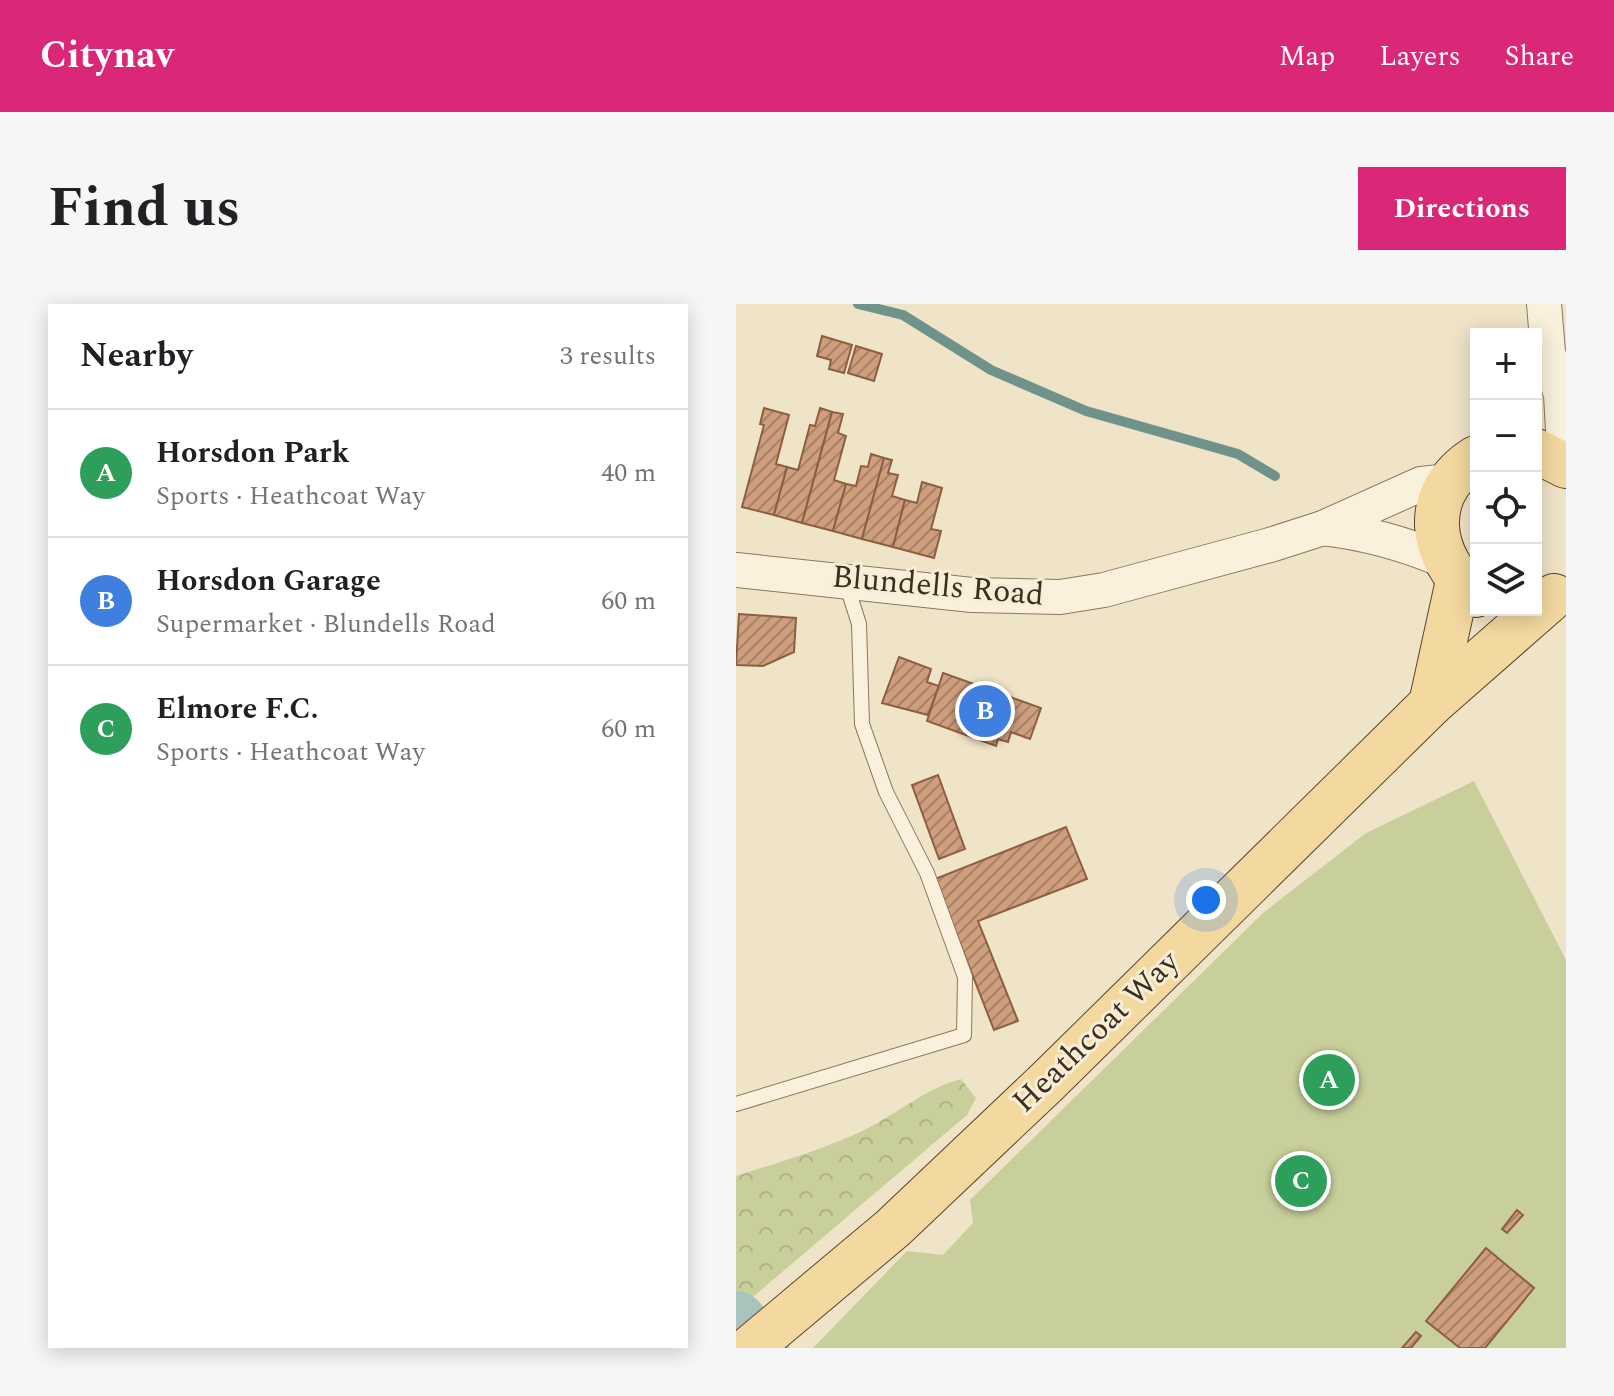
<!DOCTYPE html>
<html lang="en">
<head>
<meta charset="utf-8">
<style>
	body { margin:0; font-family:Spectral,serif; background:#f6f6f6; color:#202124 }
	.controls { position:absolute; right:24px; top:24px; display:grid; overflow:hidden; border-radius:0px; box-shadow:0 4px 20px #0003 }
	.controls button { width:72px; height:72px; display:grid; place-items:center; padding:0; border:0; border-bottom:2px solid #e0e0e0; background:#fff; color:#202124; font:40px sans-serif }
	.you { position:absolute; left:470px; top:596px; width:28px; height:28px; margin:-20px; border:6px solid #fff; border-radius:50%; background:#1a73e8; box-shadow:0 0 0 12px #1a73e833 }
	.badge { display:grid; place-items:center; width:52px; height:52px; border-radius:50%; background:#db2777; color:#fff; font-size:26px; font-weight:700 }
	.pin { position:absolute; translate:-50% -50%; border:4px solid #fff; box-shadow:0 2px 8px #0006 }
	.list { margin:0; padding:0; list-style:none }
	h2 { display:flex; justify-content:space-between; align-items:center; height:104px; margin:0; padding:0 32px; font-size:34px }
	h2 small { font-size:26px; font-weight:400; color:#757577 }
	.list li { display:grid; grid-template-columns:52px 1fr auto; gap:24px; align-items:center; box-sizing:border-box; height:128px; padding:0 32px; border-top:2px solid #e0e0e0 }
	.list b { display:block; font-size:30px; white-space:nowrap }
	.list p { margin:0; font-size:26px; white-space:nowrap; color:#757577 }
	.list em { font-size:26px; font-style:normal; color:#757577 }
	.icon { flex:none; width:44px; height:44px; fill:none; stroke:currentColor; stroke-width:2; stroke-linecap:round; stroke-linejoin:round }
	.map { position:relative; flex:none; width:830px; height:1044px; overflow:hidden; border-radius:0px }
	header { display:flex; align-items:center; gap:48px; box-sizing:border-box; height:112px; padding:0 40px; background:#db2777; color:#fff }
	header strong { font-size:38px }
	nav { display:flex; gap:44px; margin-inline-start:auto; font-size:28px }
	.intro { display:flex; align-items:center; justify-content:space-between; box-sizing:border-box; height:192px; padding:0 48px }
	h1 { margin:0; font-size:56px }
	.button { padding:20px 36px; border-radius:0px; background:#db2777; color:#fff; font-size:28px; font-weight:700 }
	main { display:flex; gap:48px; padding:0 48px }
	aside { flex:1; background:#fff; border-radius:0px; box-shadow:0 4px 20px #0003 }
	.map>svg:first-child { display:block }
</style>
</head>
<body>
<header>
<strong>Citynav</strong>
<nav><a>Map</a><a>Layers</a><a>Share</a></nav>
</header>
<div class="intro"><h1>Find us</h1><a class="button">Directions</a></div>
<main>
<aside>
<h2>Nearby<small>3 results</small></h2>
<ul class="list">
<li><span class="badge" style="background:#2e9e5b">A</span><div><b>Horsdon Park</b><p>Sports · Heathcoat Way</p></div><em>40 m</em></li>
<li><span class="badge" style="background:#3f7fe0">B</span><div><b>Horsdon Garage</b><p>Supermarket · Blundells Road</p></div><em>60 m</em></li>
<li><span class="badge" style="background:#2e9e5b">C</span><div><b>Elmore F.C.</b><p>Sports · Heathcoat Way</p></div><em>60 m</em></li>
</ul>
</aside>
<div class="map">
<svg width="830" height="1044" viewBox="0 0 830 1044">
	<defs>
		<pattern id="forest-crowns" width="20" height="18" patternUnits="userSpaceOnUse" patternTransform="scale(2)"><rect width="20" height="18" fill="#c9cf9b"/><path d="M2 6a3 3 0 1 1 6 0M12 15a3 3 0 1 1 6 0" fill="none" stroke="#aeb285"/></pattern>
		<pattern id="building-hatch" width="6" height="6" patternUnits="userSpaceOnUse" patternTransform="scale(2)"><rect width="6" height="6" fill="#cf9f7d"/><path d="M-1 1l2-2M0 6l6-6M5 7l2-2" fill="none" stroke="#a98266"/></pattern>
	</defs>
	<rect width="100%" height="100%" fill="#f0e4c8"/>
	<path fill="url(#forest-crowns)" d="M 225,775 L 240,794 L 231,811 L 5,1003 L 0,999 L 0,872 C 43,858 87,846 128,826 C 161,810 190,784 225,775 Z"/>
	<polygon fill="#c9cf9b" points="738,477 830,656 830,1044 77,1044 171,947 207,951 237,919 234,896 527,609 630,529"/>
	<g fill="none" stroke-linecap="round" stroke-linejoin="round">
		<polyline stroke="#6f938a" stroke-width="10" points="122,0 167,11 255,66 350,107 502,150 539,172"/>
		<polyline stroke="#a9c4bc" stroke-width="60" points="0,1017 23,1044"/>
	</g>
	<g fill="url(#building-hatch)" stroke="#8d5f41" stroke-width="2">
		<polygon points="86,32 116,41 108,69 93,65 95,56 81,52"/>
		<polygon points="120,42 146,50 138,77 112,69"/>
		<polygon points="28,104 53,111 40,160 51,163 38,211 6,203 28,121 24,120"/>
		<polygon points="84,104 96,108 66,219 38,211 51,163 62,166 74,121 79,122"/>
		<polygon points="96,108 107,110 102,129 110,132 98,176 110,180 97,227 66,219"/>
		<polygon points="135,150 148,154 126,235 97,227 110,180 120,182 125,162 132,163"/>
		<polygon points="148,154 156,156 152,169 162,171 156,192 169,196 157,243 126,235"/>
		<polygon points="186,178 206,184 195,225 205,227 198,254 157,243 169,196 181,199"/>
		<polygon points="3,310 60,314 58,348 27,362 0,361"/>
		<polygon points="163,353 195,365 191,378 203,382 192,411 146,399"/>
		<polygon points="207,369 305,404 294,435 275,428 272,438 262,435 260,442 191,417"/>
		<polygon points="202,471 229,545 203,555 176,481"/>
		<polygon points="330,523 351,575 242,617 282,717 258,726 199,575"/>
		<polygon points="781,906 787,911 771,929 766,925"/>
		<polygon points="750,944 798,984 749,1044 724,1044 690,1017"/>
		<polygon points="680,1028 685,1032 675,1044 666,1044"/>
	</g>
	<g fill="none" stroke-linecap="round" stroke-linejoin="round">
		<defs>
			<polyline id="service" points="0,800 228,731 229,673 191,569 150,488 126,420 123,320 110,279"/>
			<g id="tertiary">
				<polyline points="808,0 812,48 825,91 829,161"/>
				<path d="M 587,224 C 630,229 667,239 707,256"/>
				<polyline points="0,266 236,291 324,293 368,286 534,241 587,224 685,180 714,177"/>
			</g>
			<g id="primary">
				<polyline points="800,147 830,162"/>
				<path d="M 740,154 C 684,189 692,254 740,291"/>
				<polyline points="695,400 722,277"/>
				<polyline points="14,1044 157,924 310,779 695,400 818,292"/>
			</g>
		</defs>
		<use href="#service" stroke="#8d765c" stroke-width="16"/>
		<use href="#tertiary" stroke="#8d765c" stroke-width="36"/>
		<use href="#primary" stroke="#5b4430" stroke-width="46"/>
		<use href="#service" stroke="#faf1dc" stroke-width="14"/>
		<use href="#tertiary" stroke="#faf1dc" stroke-width="34"/>
		<use href="#primary" stroke="#f3d9a0" stroke-width="44"/>
	</g>
	<g text-anchor="middle" dominant-baseline="central" stroke-width="6" stroke-linejoin="round" paint-order="stroke">
		<g font-size="32" fill="#3d2e20" stroke="#f7eed8">
			<text transform="translate(202 282) rotate(5)">Blundells Road</text>
			<text transform="translate(360 728) rotate(-44)">Heathcoat Way</text>
		</g>
	</g>
</svg>
<div class="controls">
<button>+</button>
<button>−</button>
<button><svg class="icon" aria-label="locate" viewBox="0 0 24 24"><circle cx="12" cy="12" r="6"/><path d="M12 2v4M12 18v4M2 12h4M18 12h4"/></svg></button>
<button><svg class="icon" aria-label="layers" viewBox="0 0 24 24"><path d="M12 4l9 5-9 5-9-5zM3 14l9 5 9-5"/></svg></button>
</div>
<div class="you"></div>
<div class="pin badge" style="left:593px;top:776px;background:#2e9e5b">A</div>
<div class="pin badge" style="left:249px;top:407px;background:#3f7fe0">B</div>
<div class="pin badge" style="left:565px;top:877px;background:#2e9e5b">C</div>
</div>
</main>
</body>
</html>
